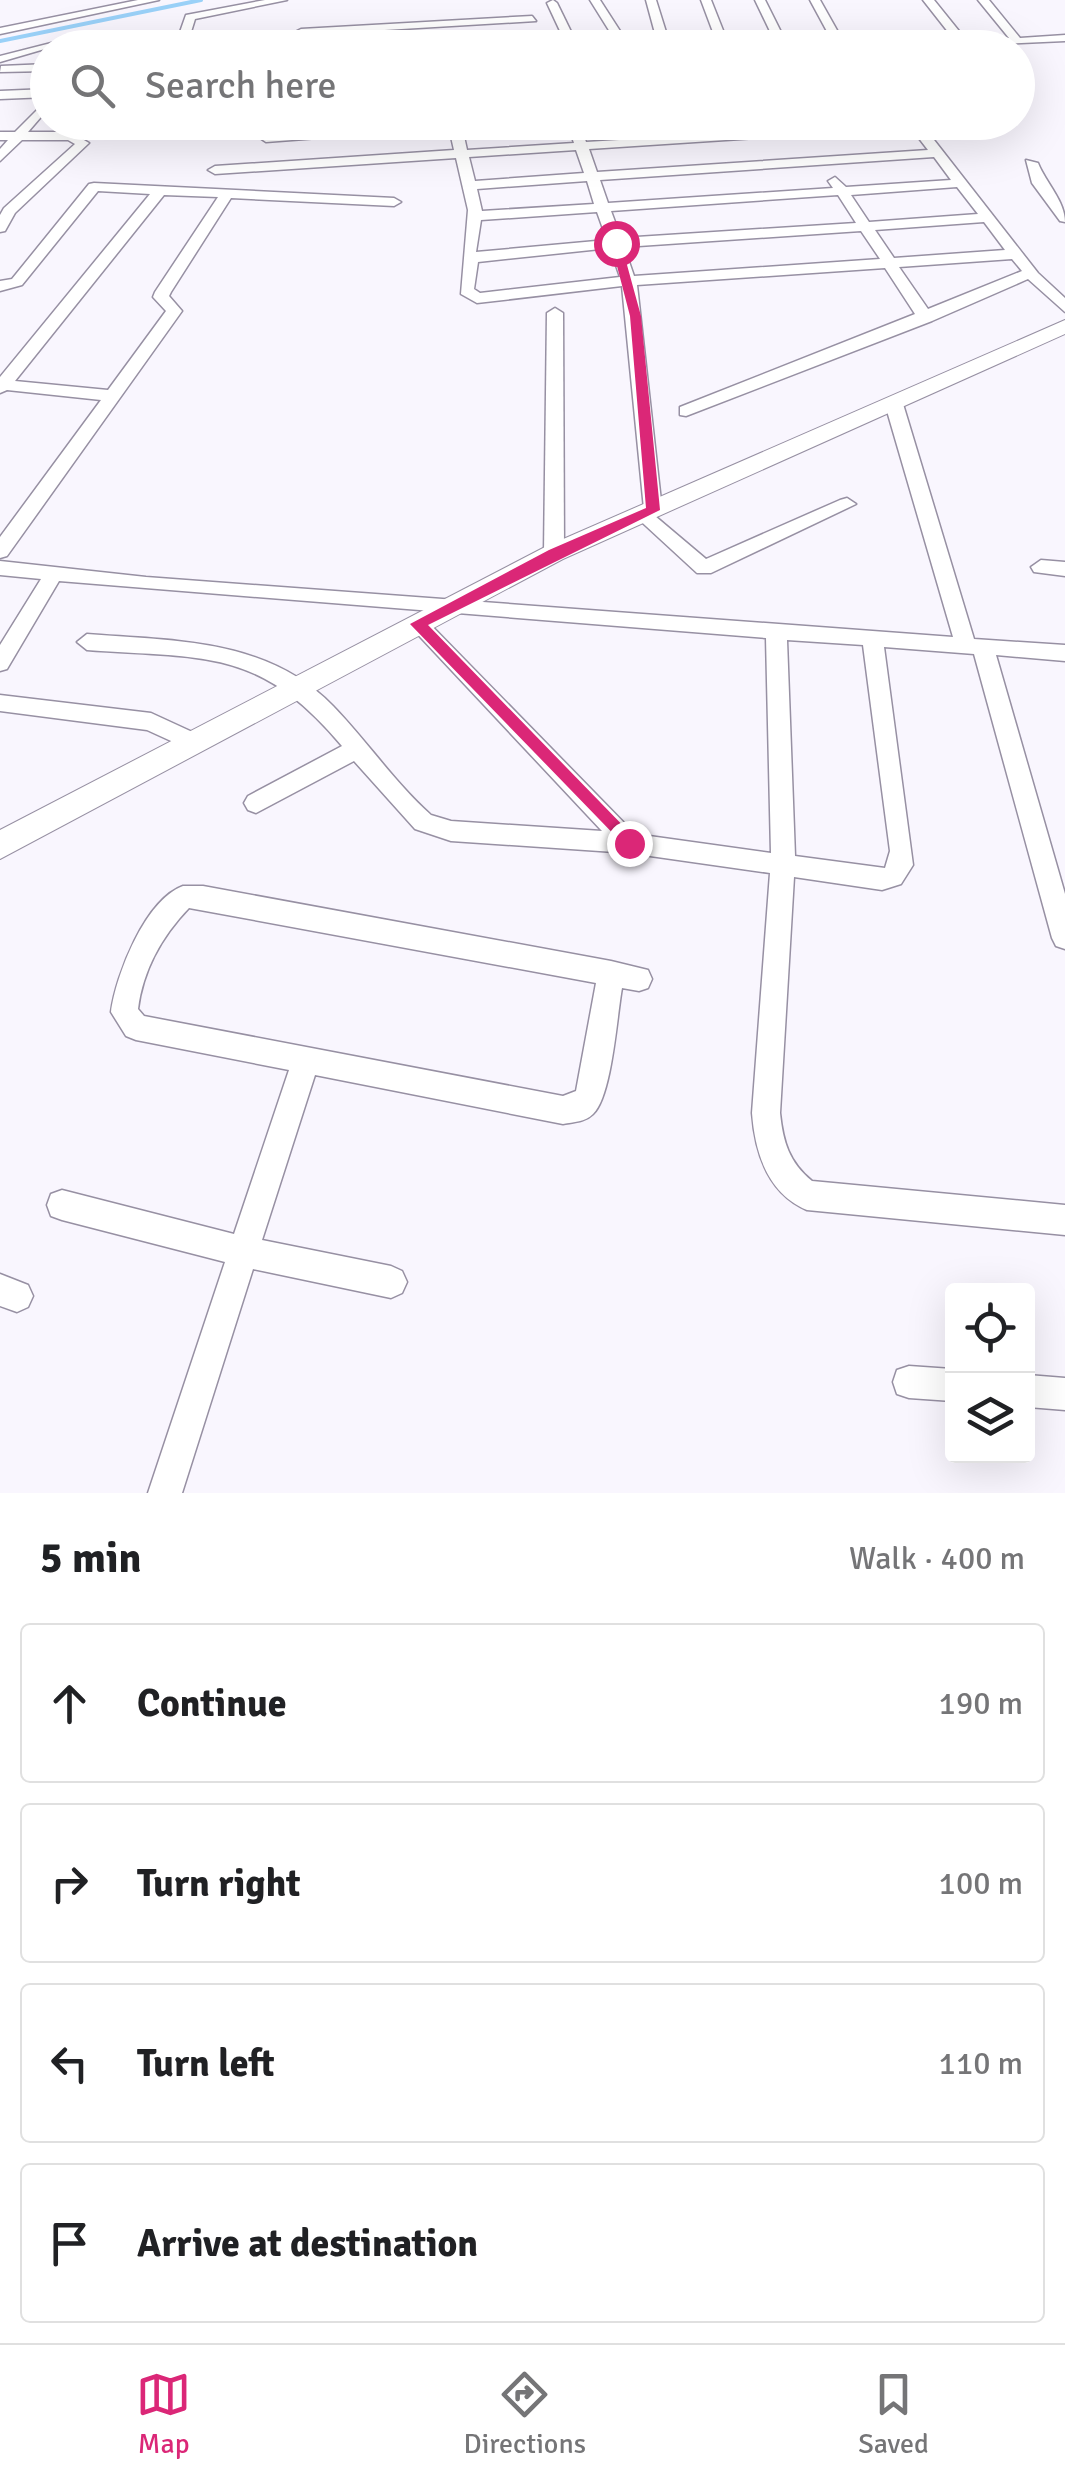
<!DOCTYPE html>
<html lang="en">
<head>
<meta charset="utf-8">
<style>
	body { margin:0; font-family:Signika,sans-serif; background:#f6f6f6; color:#202124 }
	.controls { position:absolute; right:30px; bottom:30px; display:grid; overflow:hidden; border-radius:10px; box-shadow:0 10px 40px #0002 }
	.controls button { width:90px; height:90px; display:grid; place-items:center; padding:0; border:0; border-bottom:2px solid #e0e0e0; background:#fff; color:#202124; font:50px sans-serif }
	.stop { position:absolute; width:30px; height:30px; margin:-22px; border:8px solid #db2777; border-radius:50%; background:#fff }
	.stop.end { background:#db2777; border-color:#fff; box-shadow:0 2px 10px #0008 }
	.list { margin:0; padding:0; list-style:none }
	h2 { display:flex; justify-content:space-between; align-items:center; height:130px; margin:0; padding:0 40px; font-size:42px }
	h2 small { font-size:32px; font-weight:400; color:#757577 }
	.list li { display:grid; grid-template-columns:65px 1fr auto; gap:30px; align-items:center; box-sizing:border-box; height:160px; margin:0 20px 20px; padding:0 20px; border:2px solid #e0e0e0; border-radius:10px }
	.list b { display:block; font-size:38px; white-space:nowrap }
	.list em { font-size:32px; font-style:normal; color:#757577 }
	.icon { flex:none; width:55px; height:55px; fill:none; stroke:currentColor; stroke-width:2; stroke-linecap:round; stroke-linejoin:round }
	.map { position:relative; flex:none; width:1065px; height:1493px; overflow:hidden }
	.search { position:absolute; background:#fff; box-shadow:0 10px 40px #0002; left:30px; right:30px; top:30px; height:110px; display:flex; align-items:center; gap:25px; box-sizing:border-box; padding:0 35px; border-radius:55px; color:#757577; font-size:38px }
	.sheet { height:850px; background:#fff }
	nav { display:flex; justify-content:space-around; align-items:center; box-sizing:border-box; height:140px; border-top:2px solid #e0e0e0; background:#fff; font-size:28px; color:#757577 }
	nav a { display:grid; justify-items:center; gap:5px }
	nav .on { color:#db2777 }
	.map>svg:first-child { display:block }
</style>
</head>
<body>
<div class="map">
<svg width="1065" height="1493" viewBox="0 0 1065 1493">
	<rect width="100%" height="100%" fill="#f9f6fe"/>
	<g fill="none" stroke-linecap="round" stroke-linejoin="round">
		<polyline stroke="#9ad1f8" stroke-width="4" points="0,41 201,0"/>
		<defs>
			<g id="street">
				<polygon points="138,0 159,0 0,34 0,28"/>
				<polygon points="265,0 287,0 195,19 186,48 175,48 177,39 48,48 0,62 0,56 67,39 180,32 186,15"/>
				<polygon points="553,0 557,3 579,48 568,48 547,3"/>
				<polygon points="590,0 600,0 631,48 620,48"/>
				<polygon points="646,0 656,0 671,48 659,48"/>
				<polygon points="701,0 711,0 730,48 719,48"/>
				<polygon points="755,0 765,0 789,48 778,48"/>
				<polygon points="810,0 820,0 847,48 836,48"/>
				<polygon points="923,0 934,0 967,41 1009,38 978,0 989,0 1020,38 1065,35 1065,41 912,48 956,42"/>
				<polygon points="532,16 536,21 301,35 295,32 301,29"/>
				<polygon points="542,36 546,41 411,48 416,45"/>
				<polygon points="48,64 48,71 0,72 1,66"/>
				<polygon points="48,89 48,97 0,99 0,91"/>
				<polygon points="41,106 47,110 28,132 70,132 89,143 15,213 5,231 0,232 0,215 4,208 75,144 68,140 22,140 0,161 0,149 8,140 0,140 0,132 15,132"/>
				<path d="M 424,122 L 487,122 L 462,127 L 467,150 L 574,143 L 567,122 L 579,122 L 586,142 L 920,122 L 1038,273 L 1065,298 L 1065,312 L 1028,279 L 932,321 L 686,416 L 680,415 L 680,407 L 915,314 L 885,268 L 637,285 L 662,510 L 655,516 L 706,559 L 840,500 L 847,498 L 856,504 L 711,573 L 697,573 L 634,515 L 644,509 L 622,286 L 477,303 L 461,294 L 468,210 L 456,158 L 215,174 L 208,170 L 215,166 L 454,150 L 449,128 L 266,142 L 260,138 L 266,134 ZM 911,128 L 928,150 L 597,172 L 589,149 ZM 576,150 L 584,173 L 475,181 L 469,157 ZM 934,157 L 951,180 L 846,187 L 835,177 L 828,181 L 833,188 L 608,203 L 600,180 ZM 587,181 L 594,204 L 482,211 L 477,189 ZM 957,187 L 978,214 L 869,222 L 851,195 ZM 838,195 L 856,223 L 621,238 L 611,211 ZM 597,212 L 607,240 L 476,252 L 481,220 ZM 984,222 L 1005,250 L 894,258 L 875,230 ZM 861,231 L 880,259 L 634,276 L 624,247 ZM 610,248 L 620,277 L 480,293 L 474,289 L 478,262 ZM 1012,259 L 1022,271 L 928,309 L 899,267 Z"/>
				<path d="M 1026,160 L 1038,163 C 1046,183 1065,201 1065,222 L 1060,221 L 1032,183 Z"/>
				<path d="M 94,183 L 394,198 L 401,202 L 394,206 L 231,198 L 171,292 L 169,296 L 182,311 L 7,556 L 0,558 L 0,537 L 101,400 L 7,390 L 0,393 L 0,377 L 150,194 L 98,191 L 22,285 L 0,291 L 0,281 L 12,279 L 89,184 ZM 164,195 L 218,197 L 155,292 L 153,297 L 166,311 L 108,390 L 15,381 Z"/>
				<polygon points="555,308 563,313 564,553 554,560 544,553 547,313"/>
				<path d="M 894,399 L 903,404 L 974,639 L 1065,645 L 1065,661 L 996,655 L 1065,894 L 1065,949 L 1056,946 L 1052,938 L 974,654 L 884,647 L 913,865 L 901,884 L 882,890 L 794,877 L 780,1113 C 783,1142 789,1162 812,1181 L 1065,1205 L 1065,1235 L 807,1210 C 767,1193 755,1152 752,1113 L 770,873 L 629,853 L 451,841 L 415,829 L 354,761 L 256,813 L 248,810 L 244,803 L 248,796 L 342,746 C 259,647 206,659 87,650 L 77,642 L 87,634 C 174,641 267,638 333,706 C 367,741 394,782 431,815 L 451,821 L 602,831 L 408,624 L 411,619 L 425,619 L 635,834 L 771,853 L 766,638 L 59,581 L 7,669 L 0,671 L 0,645 L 41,579 L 0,575 L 0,561 L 146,577 L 953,637 L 885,404 ZM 787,640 L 863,645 L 890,851 L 885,868 L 795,856 Z"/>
				<polygon points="1041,560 1065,562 1065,576 1034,572 1031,567"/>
				<polygon points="0,695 151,713 201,736 204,742 201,748 193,751 147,730 0,711"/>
				<path d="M 183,886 L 203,886 L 611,961 L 648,970 L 652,979 L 648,988 L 639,991 L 622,988 C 617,1015 612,1096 593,1114 C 585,1122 574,1122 563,1124 L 315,1075 L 262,1240 L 391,1266 L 402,1271 L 407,1282 L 402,1293 L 391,1298 L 253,1269 L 182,1493 L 148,1493 L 225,1262 L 62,1220 L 51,1216 L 47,1205 L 51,1194 L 62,1190 L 234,1234 L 289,1070 L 136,1040 L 126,1036 L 111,1012 C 116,975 145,900 183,886 ZM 189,908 L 596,983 L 576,1091 L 563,1096 L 144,1016 L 138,1009 C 143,970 162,936 189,908 Z"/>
				<polygon points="0,1274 28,1285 33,1296 28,1307 17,1312 0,1306"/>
				<polygon points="909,1366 952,1369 952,1401 909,1398 897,1394 893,1382 897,1370"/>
				<polygon points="1028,1375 1065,1378 1065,1410 1028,1407"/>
			</g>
			<polygon id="secondary" points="1065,320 1065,334 563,559 0,859 0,830 545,547"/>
		</defs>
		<use href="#street" stroke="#9790a3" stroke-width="3"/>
		<use href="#secondary" stroke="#9790a3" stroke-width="2"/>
		<use href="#street" fill="#fff" fill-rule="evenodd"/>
		<use href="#secondary" fill="#fff" fill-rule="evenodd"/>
	</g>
	<polygon fill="#db2777" points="616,240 621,243 641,316 660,510 428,625 635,838 637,843 629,850 410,624 549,550 646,508 630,316 611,243"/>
</svg>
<div class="controls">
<button><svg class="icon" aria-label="locate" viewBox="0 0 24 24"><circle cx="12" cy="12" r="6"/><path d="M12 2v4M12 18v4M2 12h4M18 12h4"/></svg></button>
<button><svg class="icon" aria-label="layers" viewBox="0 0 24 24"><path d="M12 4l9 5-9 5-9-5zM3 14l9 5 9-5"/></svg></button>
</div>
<div class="stop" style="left:616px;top:243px"></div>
<div class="stop end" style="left:629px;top:843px"></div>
<div class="search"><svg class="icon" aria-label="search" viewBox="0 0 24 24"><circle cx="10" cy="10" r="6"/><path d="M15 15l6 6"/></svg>Search here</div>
</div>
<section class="sheet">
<h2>5 min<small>Walk · 400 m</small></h2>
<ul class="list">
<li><svg class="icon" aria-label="ahead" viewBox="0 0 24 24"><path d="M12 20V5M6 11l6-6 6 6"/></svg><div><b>Continue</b></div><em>190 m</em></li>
<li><svg class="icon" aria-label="right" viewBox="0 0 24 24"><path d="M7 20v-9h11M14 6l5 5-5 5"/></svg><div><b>Turn right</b></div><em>100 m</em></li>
<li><svg class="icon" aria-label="left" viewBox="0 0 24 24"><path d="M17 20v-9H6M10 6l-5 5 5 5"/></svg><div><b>Turn left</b></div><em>110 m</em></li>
<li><svg class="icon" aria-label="arrive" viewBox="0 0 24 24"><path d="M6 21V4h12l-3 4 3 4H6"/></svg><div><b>Arrive at destination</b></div></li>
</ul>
</section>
<nav>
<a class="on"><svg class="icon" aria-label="map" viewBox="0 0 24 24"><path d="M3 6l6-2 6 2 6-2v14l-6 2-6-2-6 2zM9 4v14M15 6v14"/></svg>Map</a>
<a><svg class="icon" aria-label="directions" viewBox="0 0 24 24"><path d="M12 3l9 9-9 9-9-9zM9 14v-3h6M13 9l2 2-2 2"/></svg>Directions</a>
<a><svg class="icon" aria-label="saved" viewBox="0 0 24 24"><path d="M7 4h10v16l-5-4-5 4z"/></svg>Saved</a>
</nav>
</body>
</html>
